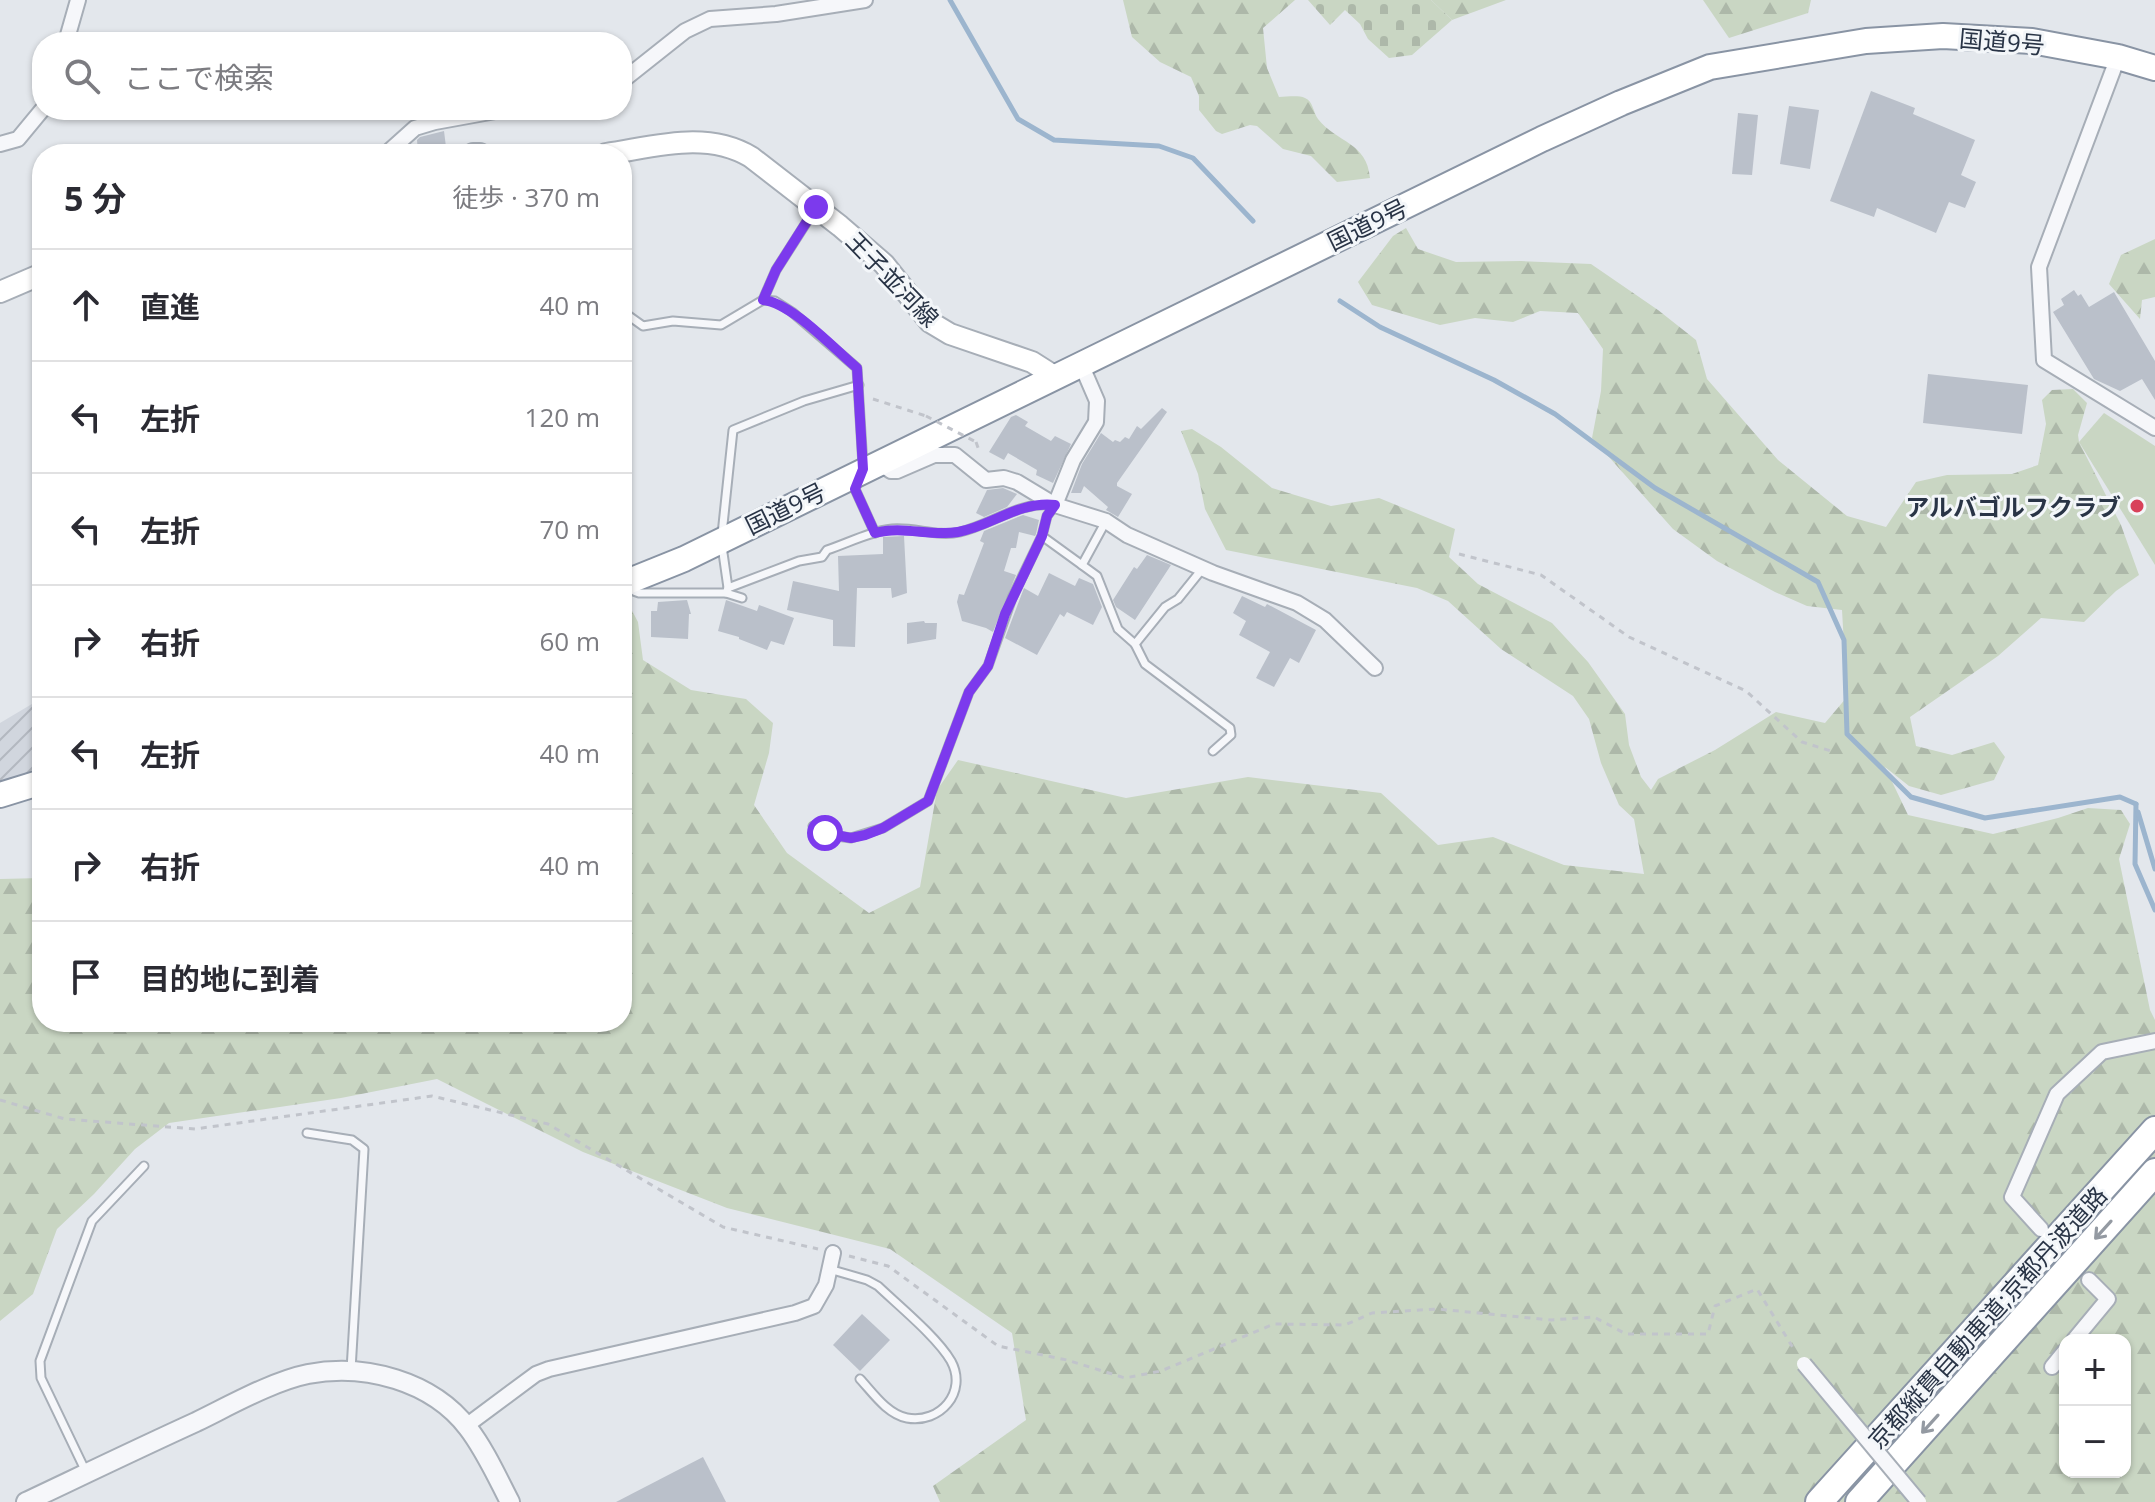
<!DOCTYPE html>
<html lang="ja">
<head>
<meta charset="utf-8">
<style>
	body { margin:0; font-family:"Open Sans","Noto Sans JP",sans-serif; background:#f2f2f3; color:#2b2b33 }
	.controls { position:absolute; right:24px; bottom:24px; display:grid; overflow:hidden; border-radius:16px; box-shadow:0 2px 6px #0004 }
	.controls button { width:72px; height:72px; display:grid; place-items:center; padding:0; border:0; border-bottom:2px solid #e1e1e2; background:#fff; color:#2b2b33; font:40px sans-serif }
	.stop { position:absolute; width:24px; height:24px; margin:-18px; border:6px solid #7c3aed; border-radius:50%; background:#fff }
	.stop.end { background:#7c3aed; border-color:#fff; box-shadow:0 2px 8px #0008 }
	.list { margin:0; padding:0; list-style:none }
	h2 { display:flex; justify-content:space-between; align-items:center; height:104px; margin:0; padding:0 32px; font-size:34px }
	h2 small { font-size:26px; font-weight:400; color:#7c7c81 }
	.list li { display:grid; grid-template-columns:52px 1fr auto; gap:24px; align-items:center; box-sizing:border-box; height:112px; padding:0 32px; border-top:2px solid #e1e1e2 }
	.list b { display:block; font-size:30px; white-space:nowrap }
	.list em { font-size:26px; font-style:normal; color:#7c7c81 }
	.icon { flex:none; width:44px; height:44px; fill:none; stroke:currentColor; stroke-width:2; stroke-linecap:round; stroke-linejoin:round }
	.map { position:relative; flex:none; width:2155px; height:1502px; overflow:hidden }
	.search { position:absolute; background:#fff; box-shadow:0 2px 6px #0004; left:32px; top:32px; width:600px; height:88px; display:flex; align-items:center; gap:20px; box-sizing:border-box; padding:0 28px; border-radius:32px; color:#7c7c81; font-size:30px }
	.panel { position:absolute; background:#fff; box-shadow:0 2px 6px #0004; left:32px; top:144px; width:600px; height:888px; border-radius:32px }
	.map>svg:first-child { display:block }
</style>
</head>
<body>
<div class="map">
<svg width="2155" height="1502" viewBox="0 0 2155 1502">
	<defs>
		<pattern id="industrial-furrows" width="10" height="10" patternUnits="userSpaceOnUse" patternTransform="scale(2)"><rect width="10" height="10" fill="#d1d6de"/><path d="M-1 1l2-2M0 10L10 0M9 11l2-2" fill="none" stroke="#b3b8c0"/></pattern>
		<pattern id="forest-firs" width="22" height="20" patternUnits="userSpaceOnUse" patternTransform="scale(2)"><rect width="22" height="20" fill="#c9d6c3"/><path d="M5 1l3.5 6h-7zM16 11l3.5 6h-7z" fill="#adb8a9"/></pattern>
		<pattern id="cemetery-stones" width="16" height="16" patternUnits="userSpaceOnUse" patternTransform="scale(2)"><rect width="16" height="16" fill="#c9d6c3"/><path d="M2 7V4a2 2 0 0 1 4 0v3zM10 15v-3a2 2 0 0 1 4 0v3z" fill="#adb8a9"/></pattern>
	</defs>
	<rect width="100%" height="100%" fill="#e3e7ec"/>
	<polygon fill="url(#industrial-furrows)" points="42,698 42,771 0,786 0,723"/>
	<g fill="url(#forest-firs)" fill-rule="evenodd">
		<path d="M 1123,0 L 1295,0 L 1263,28 L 1267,68 L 1279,97 C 1287,97 1298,95 1305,98 C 1313,101 1313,112 1318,119 C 1337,143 1367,142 1370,178 L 1337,182 L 1311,156 L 1283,149 L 1257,126 L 1250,125 L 1222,134 L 1216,131 L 1199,110 L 1199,96 L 1191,77 L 1160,62 L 1132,37 Z"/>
		<polygon points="1431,0 1506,0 1452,20"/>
		<polygon points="1703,0 1811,0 1808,13 1729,38"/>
		<path d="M 1406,228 L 1418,249 L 1456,262 L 1521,261 L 1591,264 L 1658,310 L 1696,340 L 1707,379 L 1778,460 L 1847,516 L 1886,527 L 1916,482 L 1947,475 L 2012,474 L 2038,465 L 2046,424 L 2042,400 L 2052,390 L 2073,389 L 2087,403 L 2078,435 L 2079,442 L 2121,525 L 2139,575 L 2116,591 L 2084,622 L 2041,618 L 1998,656 L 1910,717 L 1916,746 L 1952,755 L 1994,742 L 2005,757 L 1994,780 L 1941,795 L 1909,786 L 1885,767 L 1908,815 L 1993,834 L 2058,818 L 2088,808 L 2121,810 L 2130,824 L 2119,859 L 2150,1010 L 2155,1020 L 2155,1502 L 940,1502 L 933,1486 L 1026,1420 L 1012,1333 L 890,1249 L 727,1208 L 583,1152 L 437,1079 L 341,1098 L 169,1123 L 135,1149 L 94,1194 L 57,1229 L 33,1294 L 0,1321 L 0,879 L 42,878 L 42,1022 L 622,1022 L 622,609 L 630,607 L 638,622 L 643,660 L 691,690 L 746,699 L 773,723 L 769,753 L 754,805 L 787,853 L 869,913 L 920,887 L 937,790 L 958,760 L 1126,798 L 1248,777 L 1381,793 L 1438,845 L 1493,837 L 1564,865 L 1644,874 L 1634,819 L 1619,805 L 1601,763 L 1589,719 L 1573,696 L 1501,649 L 1448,601 L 1417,588 L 1226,550 L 1205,509 L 1198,474 L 1181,431 L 1192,429 L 1221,447 L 1272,488 L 1331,506 L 1379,498 L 1455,529 L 1449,557 L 1478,584 L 1552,623 L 1588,662 L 1625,714 L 1629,745 L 1641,777 L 1651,790 L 1658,779 L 1715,750 L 1776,712 L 1825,723 L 1847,697 L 1842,610 L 1807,606 L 1775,592 L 1717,561 L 1673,529 L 1592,438 L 1601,391 L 1603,349 L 1578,313 L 1540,311 L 1513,322 L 1475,318 L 1440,325 L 1372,305 L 1358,282 L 1393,236 ZM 2065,1340 L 2125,1340 L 2125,1472 L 2065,1472 Z"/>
		<polygon points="2155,239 2155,297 2142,300 2140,319 2109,284 2121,255"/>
	</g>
	<polygon fill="url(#cemetery-stones)" points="1308,0 1431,0 1452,20 1412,55 1389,58 1368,39 1360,24 1345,10 1330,25"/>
	<polygon fill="#c9d6c3" points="2104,413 2155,446 2155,565 2079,442"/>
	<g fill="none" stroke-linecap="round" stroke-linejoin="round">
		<g stroke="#9cb5ce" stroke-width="5">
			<polyline points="950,0 1018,119 1054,140 1159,146 1193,158 1253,221"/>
			<polyline points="1340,301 1380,327 1494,380 1555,414 1655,488 1818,582 1844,640 1847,734 1911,797 1985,818 2120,797 2136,804"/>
			<polyline points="2136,804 2135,864 2155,910"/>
			<polyline points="2138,812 2155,869"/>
		</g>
	</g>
	<g fill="#bac0ca">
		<polygon points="1871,91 1915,108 1913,114 1975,140 1961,175 1976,182 1965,208 1949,202 1936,233 1877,208 1874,217 1830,201"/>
		<polygon points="1789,106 1819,110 1810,169 1780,164"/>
		<polygon points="1738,113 1758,115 1752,175 1732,174"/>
		<polygon points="444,131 446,147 418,151 417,140 420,137"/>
		<polygon points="2074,290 2078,296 2081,294 2089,307 2114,292 2155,361 2155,400 2142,379 2120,391 2094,379 2053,312 2064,305 2061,299"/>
		<polygon points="1928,374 2028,385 2022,434 1923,423"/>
		<polygon points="1162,408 1167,412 1117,483 1117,486 1132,494 1118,517 1106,510 1108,507 1084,486 1081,493 1071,493 1082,464 1101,433 1113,442 1115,440 1120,442 1125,437 1129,439 1137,426 1141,429"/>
		<polygon points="1016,415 1028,422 1025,426 1051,441 1055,436 1071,444 1053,483 1036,475 1037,470 1008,453 1004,460 989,452 1011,417"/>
		<polygon points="1003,488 1017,494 1007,507 984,517 976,513 987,490"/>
		<polygon points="1023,515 1039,520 1036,534 1035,536 1019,532 1016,548 1011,548 1004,571 1016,575 993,632 986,628 962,621 957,602 959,594 964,595 984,543 980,541 984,531"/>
		<polygon points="904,536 907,593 892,598 891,588 857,588 855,647 833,646 833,620 787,610 793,581 839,591 838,556 883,554 883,537"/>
		<polygon points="1147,555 1171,565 1135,620 1116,607 1113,600 1134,567 1137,569"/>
		<polygon points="1049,573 1075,586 1079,578 1093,584 1102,607 1093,625 1067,612 1064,617 1060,614 1037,655 1005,638 1024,588 1038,596"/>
		<polygon points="1242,596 1265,607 1267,604 1316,630 1299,663 1290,658 1274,687 1256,678 1270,652 1239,635 1246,621 1233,613"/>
		<polygon points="687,600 691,614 689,614 688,639 651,637 651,611 657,611 658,602"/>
		<polygon points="726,600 757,611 759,605 794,618 784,645 771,641 767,650 739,639 739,637 718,631"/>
		<polygon points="924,621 925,623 937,623 936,639 907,644 907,623"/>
		<polygon points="862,1314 890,1340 860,1371 833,1345"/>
		<polygon points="703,1457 726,1502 616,1502"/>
	</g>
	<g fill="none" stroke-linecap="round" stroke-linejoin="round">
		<defs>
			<g id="service">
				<polyline points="763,300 776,270 815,209"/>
				<polyline points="622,311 643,326 673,321 721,325 763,300 775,301 792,312 857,368 863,466"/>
				<polyline points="858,481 855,489 875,533"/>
				<polyline points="722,534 733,430 804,401 859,385"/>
				<polyline points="1042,536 1082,565 1106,521"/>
				<polyline points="722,546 728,588"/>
				<polyline points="1082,565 1097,576 1118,629 1135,644 1165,607 1178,599 1203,568"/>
				<path d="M 628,589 L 639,593 L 726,593 L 728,588 L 799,561 L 822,557 L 827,550 C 848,543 871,531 892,529 C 915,527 937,537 960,532 C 993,524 1019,501 1055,505 L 1047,516 L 1042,536 L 1012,598 L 988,666 L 969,692 L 928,801 L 883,828 L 851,838 L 837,836 L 813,826"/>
				<polyline points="726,593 742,598"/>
				<polyline points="1135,644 1145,664 1230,728 1231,735 1213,751"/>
				<polyline points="307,1133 352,1140 364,1149 351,1370"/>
				<path d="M 829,1269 L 867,1280 L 878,1286 C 899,1306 937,1337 951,1361 C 968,1392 940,1424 907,1418 C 887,1414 873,1393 860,1379"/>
				<polyline points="86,1472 41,1378 40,1361 92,1221 144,1166"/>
			</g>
			<g id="minor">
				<polyline points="66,42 78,0"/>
				<polyline points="2118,57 2039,267 2044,360 2155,428"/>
				<polyline points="622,81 685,31 710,19 776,14 865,0"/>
				<polyline points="0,144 18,139 42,110"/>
				<polyline points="386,154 415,128 435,122 501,110"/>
				<polyline points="878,462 891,471 897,471 934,455 955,455 986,480 1004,478 1017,482 1055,505 1106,521 1127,535 1213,573 1297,603 1325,620 1375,668"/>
				<polyline points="1055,505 1073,460 1096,422 1097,401 1081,364"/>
				<polyline points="2041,1229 2012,1197 2057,1094 2102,1052 2155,1041"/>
				<polyline points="2074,1340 2108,1299 2089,1280"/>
				<polyline points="2052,1367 2065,1351"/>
				<polyline points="466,1426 536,1374 549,1369 795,1313 814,1306 826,1285 833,1253"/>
			</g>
			<path id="tertiary" d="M 26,1502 C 83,1475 139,1448 196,1422 C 229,1406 273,1381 308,1374 C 365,1363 432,1381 468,1428 C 485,1450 497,1477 510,1502"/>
			<g id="secondary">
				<polyline points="473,154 480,154"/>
				<path d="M 606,154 C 654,147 706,130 751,157 L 840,226 L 884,264 L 930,322 L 950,334 L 1032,362 L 1054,376"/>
				<polyline points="0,292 42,274"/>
			</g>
			<g id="trunk">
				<polyline points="622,584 684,559 1542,139 1621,103 1710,67 1866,41 1943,36 2032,41 2118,57 2155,68"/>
				<polyline points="0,795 42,782"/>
			</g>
			<g id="motorway">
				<polyline points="1819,1502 2155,1130"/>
				<polyline points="1859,1502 2155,1172"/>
			</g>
		</defs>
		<use href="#service" stroke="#a7aeb7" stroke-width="11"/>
		<use href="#minor" stroke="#a7aeb7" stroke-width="18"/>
		<use href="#tertiary" stroke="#a7aeb7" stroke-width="22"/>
		<use href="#secondary" stroke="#a7aeb7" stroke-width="24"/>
		<use href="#trunk" stroke="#8994a4" stroke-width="28"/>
		<use href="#motorway" stroke="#8994a4" stroke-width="30"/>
		<g stroke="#c1c4cb" stroke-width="3" stroke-dasharray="6 6" stroke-linecap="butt">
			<polyline points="873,399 926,416"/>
			<polyline points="976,442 980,453"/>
			<polyline points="1459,554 1541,575 1629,637 1746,691 1802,742 1831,751"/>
			<polyline points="0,1100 65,1119 195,1129 432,1096 548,1124 723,1227 818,1249"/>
			<polyline points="849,1256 888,1266 998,1346 1067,1360 1125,1378 1161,1371 1274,1324 1345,1325 1372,1313 1437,1309 1551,1320 1594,1317 1626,1334 1708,1334 1715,1306 1757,1289 1795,1351"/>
		</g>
		<use href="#service" stroke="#f6f7fa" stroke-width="7"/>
		<use href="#minor" stroke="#f6f7fa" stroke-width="14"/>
		<use href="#tertiary" stroke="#f6f7fa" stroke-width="18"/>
		<use href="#secondary" stroke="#fff" stroke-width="20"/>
		<use href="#trunk" stroke="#fff" stroke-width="24"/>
		<use href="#motorway" stroke="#fff" stroke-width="26"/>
		<defs>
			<polyline id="minor-bridge" points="1804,1364 1919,1502"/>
		</defs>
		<use href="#minor-bridge" stroke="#a7aeb7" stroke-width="18" stroke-linecap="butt"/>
		<polyline stroke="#c1c4cb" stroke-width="3" stroke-dasharray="6 6" stroke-linecap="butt" points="926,416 976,442"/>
		<use href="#minor-bridge" stroke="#f6f7fa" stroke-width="14"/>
	</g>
	<defs><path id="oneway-shaft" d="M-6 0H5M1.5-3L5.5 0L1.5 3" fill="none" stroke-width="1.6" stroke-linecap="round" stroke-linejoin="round" transform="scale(2)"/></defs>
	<g stroke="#949aa2">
		<use href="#oneway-shaft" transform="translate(2103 1230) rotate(132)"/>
		<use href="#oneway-shaft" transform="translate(1930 1424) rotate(132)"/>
	</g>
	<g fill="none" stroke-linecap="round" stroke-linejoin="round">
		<path stroke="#7c3aed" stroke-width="10" d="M 816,207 L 776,270 L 763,300 C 792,303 833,348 857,368 L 863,469 L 855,489 L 875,533 C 903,525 930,537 958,532 C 992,526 1018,501 1055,505 L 1047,516 L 1042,536 L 1005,614 L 988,666 L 969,692 L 928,801 L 883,828 L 865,835 L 851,838 L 825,833"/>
	</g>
	<circle fill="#d8415a" stroke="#f3f6f9" stroke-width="3" cx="2137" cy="506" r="8"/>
	<g text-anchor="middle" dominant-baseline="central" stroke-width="6" stroke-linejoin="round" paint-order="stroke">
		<g font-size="24" fill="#293446" stroke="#f3f6f9">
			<text transform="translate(2002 41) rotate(5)">国道9号</text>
			<text transform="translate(1367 224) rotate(-26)">国道9号</text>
			<text transform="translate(893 279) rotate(46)">王子並河線</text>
			<text transform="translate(785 508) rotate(-26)">国道9号</text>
			<text transform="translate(1987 1317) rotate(-48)">京都縦貫自動車道;京都丹波道路</text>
		</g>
		<g font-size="24" font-weight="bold" fill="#293446" stroke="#f3f6f9" text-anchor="end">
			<text x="2121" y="506">アルバゴルフクラブ</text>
		</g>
	</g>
</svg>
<div class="controls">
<button>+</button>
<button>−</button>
</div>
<div class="stop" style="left:825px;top:833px"></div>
<div class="stop end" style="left:816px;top:207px"></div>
<div class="search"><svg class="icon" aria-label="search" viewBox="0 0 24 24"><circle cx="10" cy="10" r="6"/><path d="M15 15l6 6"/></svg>ここで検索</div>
<section class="panel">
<h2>5 分<small>徒歩 · 370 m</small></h2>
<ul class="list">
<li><svg class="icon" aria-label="ahead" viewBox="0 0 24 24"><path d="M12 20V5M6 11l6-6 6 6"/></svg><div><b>直進</b></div><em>40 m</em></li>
<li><svg class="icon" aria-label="left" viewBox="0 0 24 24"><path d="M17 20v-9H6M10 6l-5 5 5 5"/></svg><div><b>左折</b></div><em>120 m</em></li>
<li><svg class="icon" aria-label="left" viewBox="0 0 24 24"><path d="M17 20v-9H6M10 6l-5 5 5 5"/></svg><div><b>左折</b></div><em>70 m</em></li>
<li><svg class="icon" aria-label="right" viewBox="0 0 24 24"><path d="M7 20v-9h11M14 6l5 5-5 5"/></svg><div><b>右折</b></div><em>60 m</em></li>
<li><svg class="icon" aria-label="left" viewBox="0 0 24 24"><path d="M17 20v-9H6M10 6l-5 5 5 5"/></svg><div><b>左折</b></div><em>40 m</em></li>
<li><svg class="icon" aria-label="right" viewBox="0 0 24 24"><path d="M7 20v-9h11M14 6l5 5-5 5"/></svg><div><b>右折</b></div><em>40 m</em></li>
<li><svg class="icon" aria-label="arrive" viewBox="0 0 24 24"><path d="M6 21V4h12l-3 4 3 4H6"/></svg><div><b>目的地に到着</b></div></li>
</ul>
</section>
</div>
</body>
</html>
